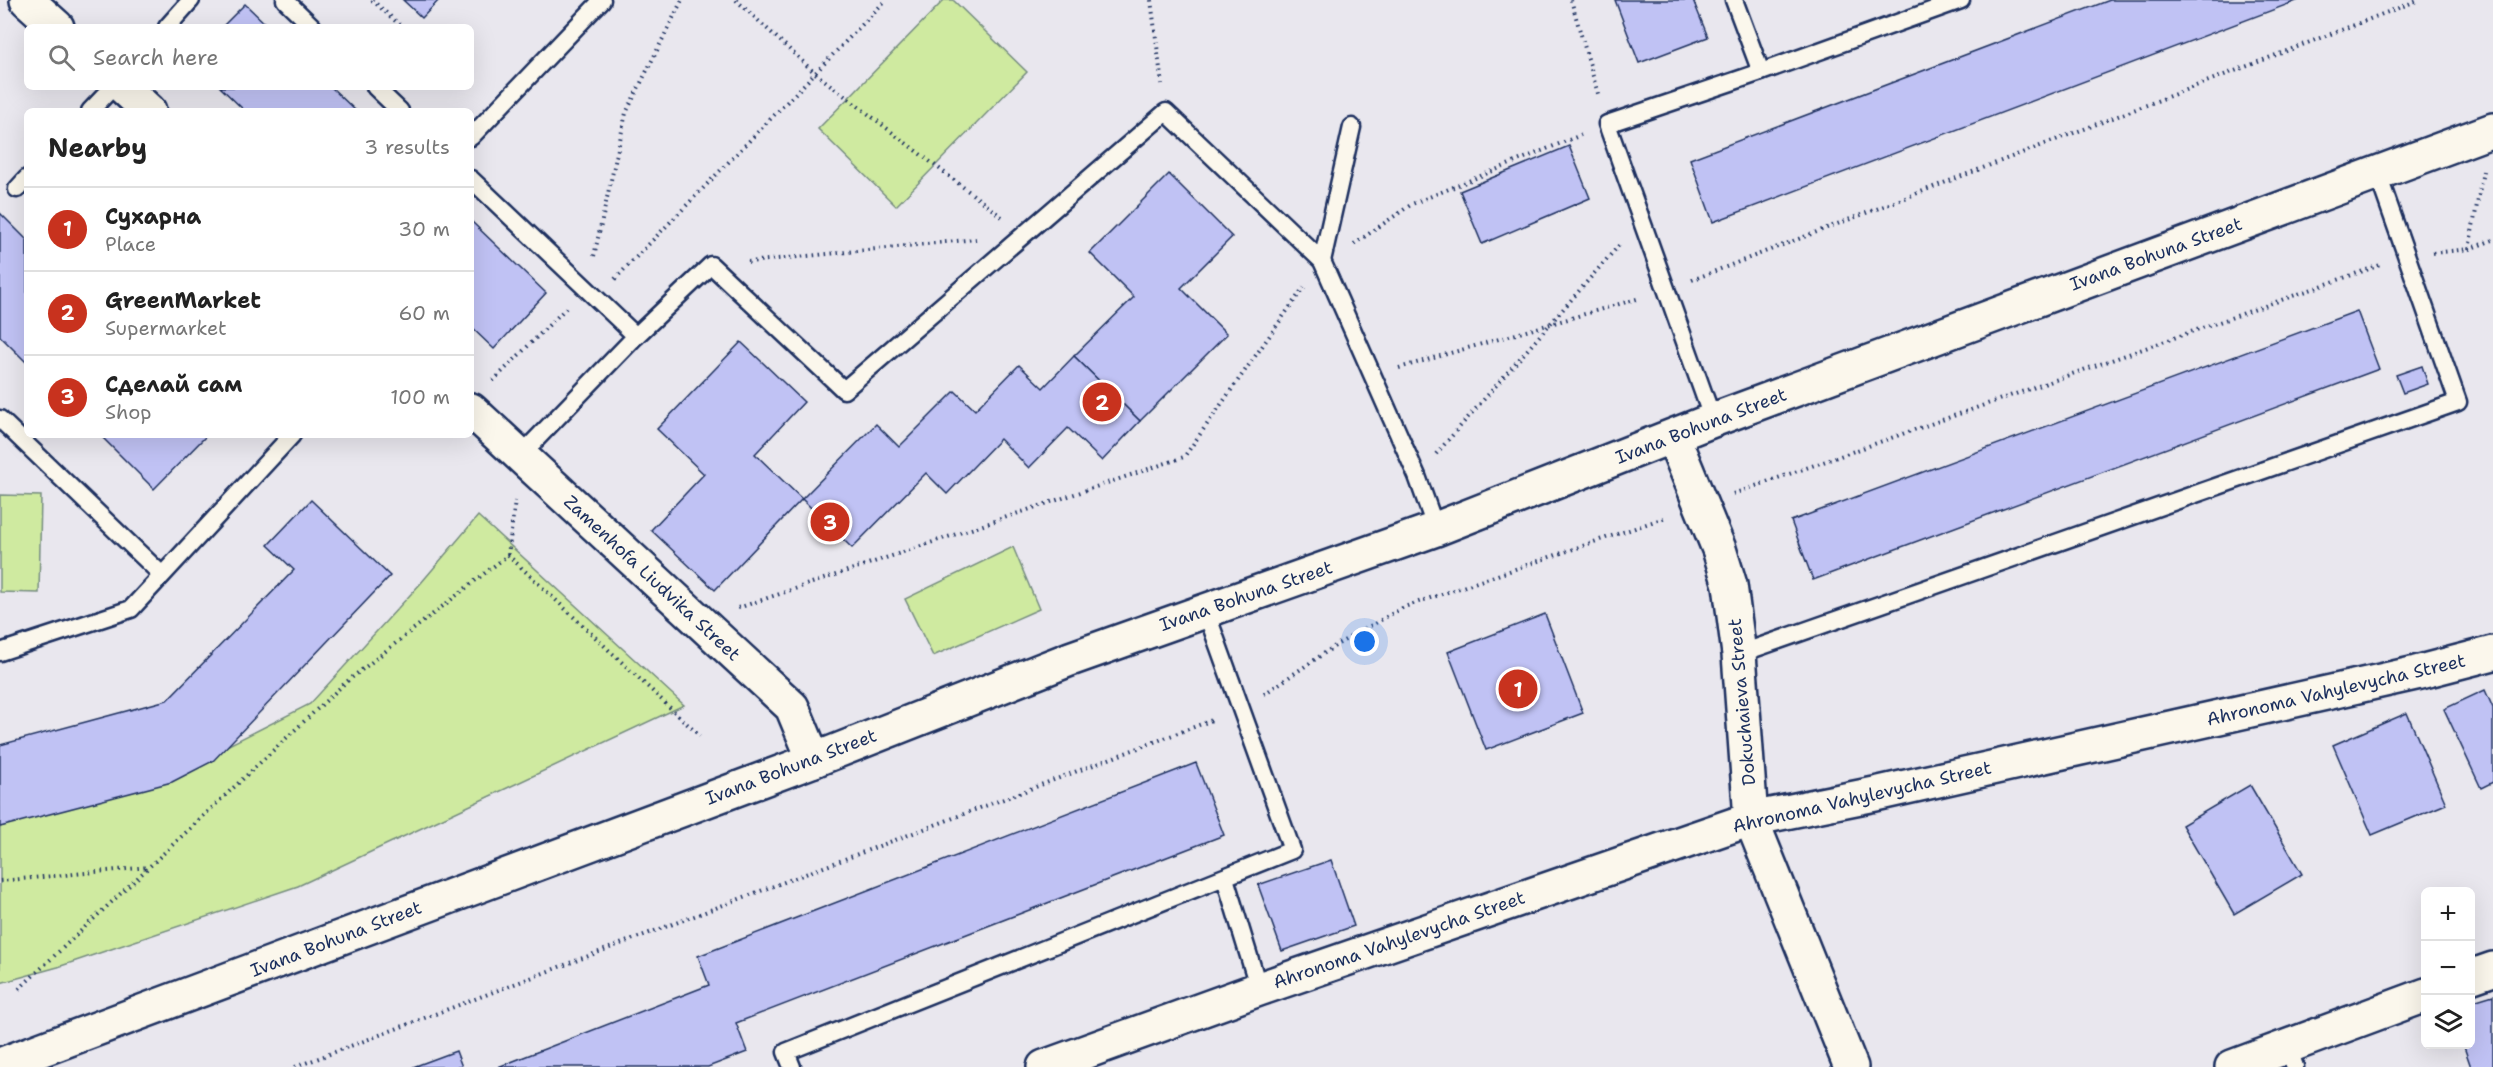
<!DOCTYPE html>
<html lang="en">
<head>
<meta charset="utf-8">
<style>
	body { margin:0; font-family:"Shantell Sans",sans-serif; background:#f2f2f2; color:#222 }
	.controls { position:absolute; right:18px; bottom:18px; display:grid; overflow:hidden; border-radius:9px; box-shadow:0 6px 24px #0002 }
	.controls button { width:54px; height:54px; display:grid; place-items:center; padding:0; border:0; border-bottom:2px solid #e0e0e0; background:#fff; color:#222; font:30px sans-serif }
	.you { position:absolute; left:1365px; top:642px; width:21px; height:21px; margin:-15px; border:4px solid #fff; border-radius:50%; background:#1a73e8; box-shadow:0 0 0 9px #1a73e833 }
	.badge { display:grid; place-items:center; width:39px; height:39px; border-radius:50%; background:#c8321e; color:#fff; font-size:20px; font-weight:700 }
	.pin { position:absolute; translate:-50% -50%; border:3px solid #fff; box-shadow:0 2px 6px #0006 }
	.list { margin:0; padding:0; list-style:none }
	h2 { display:flex; justify-content:space-between; align-items:center; height:78px; margin:0; padding:0 24px; font-size:26px }
	h2 small { font-size:20px; font-weight:400; color:#767676 }
	.list li { display:grid; grid-template-columns:39px 1fr auto; gap:18px; align-items:center; box-sizing:border-box; height:84px; padding:0 24px; border-top:2px solid #e0e0e0 }
	.list b { display:block; font-size:22px; white-space:nowrap }
	.list p { margin:0; font-size:20px; white-space:nowrap; color:#767676 }
	.list em { font-size:20px; font-style:normal; color:#767676 }
	.icon { flex:none; width:33px; height:33px; fill:none; stroke:currentColor; stroke-width:2; stroke-linecap:round; stroke-linejoin:round }
	.map { position:relative; flex:none; width:2493px; height:1067px; overflow:hidden }
	.search { position:absolute; background:#fff; box-shadow:0 6px 24px #0002; left:24px; top:24px; width:450px; height:66px; display:flex; align-items:center; gap:15px; box-sizing:border-box; padding:0 21px; border-radius:9px; color:#767676; font-size:22px }
	.panel { position:absolute; background:#fff; box-shadow:0 6px 24px #0002; left:24px; top:108px; width:450px; height:330px; border-radius:9px }
	.map>svg:first-child { display:block }
</style>
</head>
<body>
<div class="map">
<svg width="2493" height="1067" viewBox="0 0 2493 1067">
	<rect width="100%" height="100%" fill="#e9e7ee"/>
	<filter id="ink" filterUnits="userSpaceOnUse"><feTurbulence type="fractalNoise" baseFrequency=".0167" numOctaves="2"/><feDisplacementMap in="SourceGraphic" scale="12" xChannelSelector="R" yChannelSelector="G"/><feConvolveMatrix kernelMatrix="1 2 1 2 8 2 1 2 1" color-interpolation-filters="sRGB"/></filter>
	<g filter="url(#ink)">
		<g fill="#cfeaa0" stroke="#758c7f" stroke-width="1.5">
			<polygon points="944,0 953,0 1027,72 896,206 818,129"/>
			<polygon points="0,495 41,496 39,593 0,592"/>
			<polygon points="478,516 684,705 298,886 58,967 0,983 0,827 205,757 310,704 421,583"/>
			<polygon points="1013,547 1039,609 933,656 905,599"/>
		</g>
		<g fill="#c0c2f4" stroke="#1b2f5e" stroke-width="1.5">
			<polygon points="403,0 439,0 422,18"/>
			<polygon points="1615,0 1693,0 1708,37 1639,63"/>
			<polygon points="2110,0 2299,0 1713,222 1690,159"/>
			<polygon points="245,4 269,27 222,27"/>
			<polygon points="220,87 331,87 356,111 245,111"/>
			<polygon points="1569,146 1590,198 1482,244 1460,191"/>
			<polygon points="1169,174 1232,237 1181,288 1227,334 1140,421 1074,356 1134,297 1090,253"/>
			<polygon points="0,213 27,240 27,363 0,336"/>
			<polygon points="471,221 546,293 494,349 471,327"/>
			<polygon points="2357,311 2379,369 1813,580 1791,521"/>
			<polygon points="741,342 804,402 755,454 802,499 715,590 651,530 704,474 657,429"/>
			<polygon points="1074,356 1140,421 1102,461 1068,428 1029,468 1000,439 947,494 926,473 852,548 802,499 876,424 899,447 955,391 975,410 1019,365 1043,388"/>
			<polygon points="2422,366 2428,384 2403,393 2396,375"/>
			<polygon points="100,435 207,435 154,489"/>
			<polygon points="311,500 390,576 213,761 172,782 0,827 0,745 167,700 294,570 268,545"/>
			<polygon points="1545,614 1583,713 1486,750 1448,652"/>
			<polygon points="2485,690 2493,708 2493,782 2481,788 2444,709"/>
			<polygon points="2407,713 2446,804 2372,835 2333,745"/>
			<polygon points="1196,763 1224,835 736,1023 747,1052 708,1067 498,1067 709,985 698,956"/>
			<polygon points="2250,785 2302,874 2234,914 2182,825"/>
			<polygon points="1331,860 1354,926 1282,951 1258,885"/>
			<polygon points="2493,995 2493,1067 2471,1067 2463,1044 2470,1044 2470,1002"/>
			<polygon points="456,1051 462,1067 413,1067"/>
		</g>
		<g fill="none" stroke-linecap="round" stroke-linejoin="round">
			<defs>
				<g id="service">
					<polyline points="285,0 313,27"/>
					<polyline points="1734,0 1761,72"/>
					<polyline points="167,27 191,0"/>
					<polyline points="375,87 400,111"/>
					<polyline points="90,111 113,87"/>
					<polyline points="471,137 602,0"/>
					<polyline points="471,179 636,336 520,456"/>
					<polyline points="17,189 27,178"/>
					<polyline points="1322,261 1352,127"/>
					<polyline points="636,336 711,265 844,390 1166,112 1322,261 1417,476 1436,529"/>
					<polyline points="0,419 162,575"/>
					<polyline points="1713,420 1607,124 1761,72 1961,0"/>
					<polyline points="0,652 131,609 292,435"/>
					<polyline points="1739,654 2458,402 2377,172"/>
					<polyline points="1225,878 1259,989"/>
					<polyline points="2288,1047 2295,1067"/>
					<polyline points="792,1067 786,1052 1292,850 1205,609"/>
				</g>
				<g id="minor">
					<polyline points="27,0 57,27"/>
					<polyline points="123,87 149,111"/>
					<polyline points="471,410 792,707 814,760"/>
					<polyline points="1673,437 1719,549 1730,585 1739,654 1751,819 1851,1067"/>
					<polyline points="2470,977 2493,969"/>
					<polyline points="1044,1067 1259,989 1751,819 1875,794 2416,673 2493,653"/>
					<polyline points="2232,1067 2426,995"/>
				</g>
				<polyline id="tertiary" points="0,1065 814,760 1070,659 1436,529 1713,420 2493,130"/>
			</defs>
			<use href="#service" stroke="#1b2f5e" stroke-width="21"/>
			<use href="#minor" stroke="#1b2f5e" stroke-width="38"/>
			<use href="#tertiary" stroke="#1b2f5e" stroke-width="38"/>
			<g stroke="#1b2f5e" stroke-width="4" stroke-dasharray="1.5 4.5" stroke-linecap="butt">
				<polyline points="372,0 402,27"/>
				<polyline points="736,0 815,73 1002,217"/>
				<polyline points="1151,0 1162,84"/>
				<polyline points="1571,0 1599,97"/>
				<polyline points="1354,244 1412,204 1581,135"/>
				<polyline points="2469,249 2483,171"/>
				<polyline points="2433,253 2469,249 2493,240"/>
				<polyline points="594,256 626,113 682,0"/>
				<polyline points="748,262 976,239"/>
				<polyline points="615,279 886,0"/>
				<polyline points="1692,280 2419,0"/>
				<polyline points="1399,368 1640,298"/>
				<polyline points="493,381 566,308"/>
				<polyline points="1436,454 1621,243"/>
				<polyline points="1733,494 2380,265"/>
				<polyline points="508,555 515,501"/>
				<polyline points="738,608 1184,457 1304,287"/>
				<polyline points="1264,694 1338,644 1404,607 1667,517"/>
				<polyline points="0,881 149,867"/>
				<polyline points="19,989 345,683 508,555 700,736"/>
				<polyline points="295,1067 1215,719"/>
			</g>
			<use href="#service" stroke="#fbf7ec" stroke-width="16"/>
			<use href="#minor" stroke="#fbf7ec" stroke-width="33"/>
			<use href="#tertiary" stroke="#fbf7ec" stroke-width="33"/>
		</g>
	</g>
	<g text-anchor="middle" dominant-baseline="central" stroke-width="4.5" stroke-linejoin="round" paint-order="stroke">
		<g font-size="18" fill="#1b2f5e" stroke="#fbf7ec">
			<text transform="translate(2156 254) rotate(-20)">Ivana Bohuna Street</text>
			<text transform="translate(1701 426) rotate(-21)">Ivana Bohuna Street</text>
			<text transform="translate(652 578) rotate(43)">Zamenhofa Liudvika Street</text>
			<text transform="translate(1246 596) rotate(-19)">Ivana Bohuna Street</text>
			<text transform="translate(2336 690) rotate(-13)">Ahronoma Vahylevycha Street</text>
			<text transform="translate(1742 702) rotate(-95)">Dokuchaieva Street</text>
			<text transform="translate(791 767) rotate(-21)">Ivana Bohuna Street</text>
			<text transform="translate(1862 797) rotate(-13)">Ahronoma Vahylevycha Street</text>
			<text transform="translate(336 939) rotate(-21)">Ivana Bohuna Street</text>
			<text transform="translate(1399 940) rotate(-19)">Ahronoma Vahylevycha Street</text>
		</g>
	</g>
</svg>
<div class="controls">
<button>+</button>
<button>−</button>
<button><svg class="icon" aria-label="layers" viewBox="0 0 24 24"><path d="M12 4l9 5-9 5-9-5zM3 14l9 5 9-5"/></svg></button>
</div>
<div class="you"></div>
<div class="pin badge" style="left:1518px;top:689px">1</div>
<div class="pin badge" style="left:1102px;top:402px">2</div>
<div class="pin badge" style="left:830px;top:522px">3</div>
<div class="search"><svg class="icon" aria-label="search" viewBox="0 0 24 24"><circle cx="10" cy="10" r="6"/><path d="M15 15l6 6"/></svg>Search here</div>
<section class="panel">
<h2>Nearby<small>3 results</small></h2>
<ul class="list">
<li><span class="badge">1</span><div><b>Сухарна</b><p>Place</p></div><em>30 m</em></li>
<li><span class="badge">2</span><div><b>GreenMarket</b><p>Supermarket</p></div><em>60 m</em></li>
<li><span class="badge">3</span><div><b>Сделай сам</b><p>Shop</p></div><em>100 m</em></li>
</ul>
</section>
</div>
</body>
</html>
